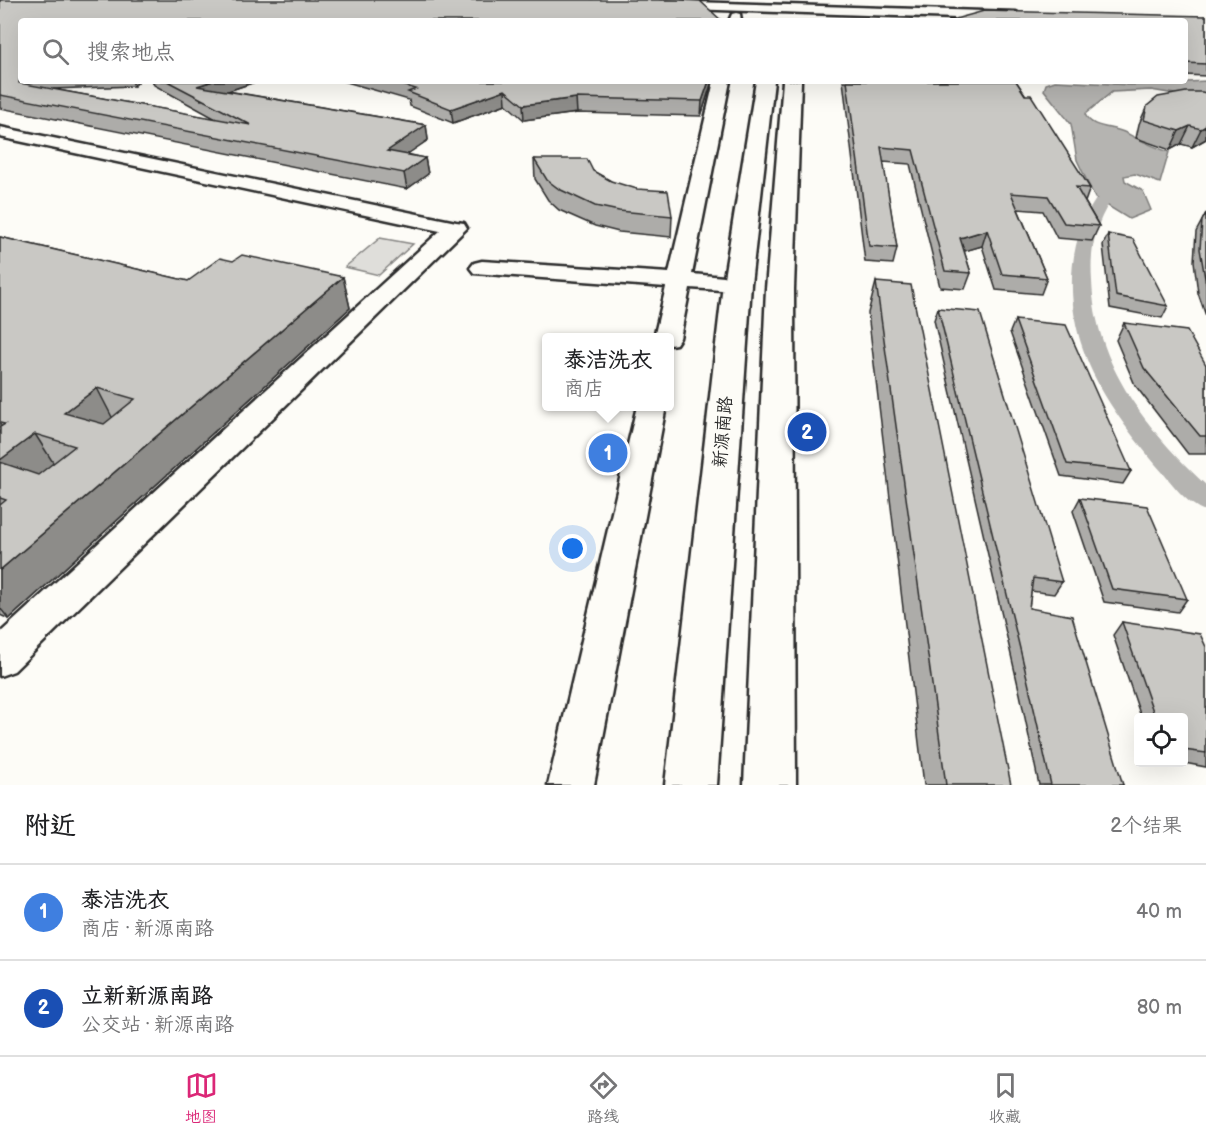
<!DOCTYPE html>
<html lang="zh">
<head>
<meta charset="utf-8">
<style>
	body { margin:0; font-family:"Balsamiq Sans","LXGW WenKai TC",sans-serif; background:#f6f6f6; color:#202124 }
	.controls { position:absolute; right:18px; bottom:18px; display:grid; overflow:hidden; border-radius:6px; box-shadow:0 6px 24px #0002 }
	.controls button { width:54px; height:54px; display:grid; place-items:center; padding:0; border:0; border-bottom:2px solid #e0e0e0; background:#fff; color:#202124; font:30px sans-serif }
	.you { position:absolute; left:573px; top:549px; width:21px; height:21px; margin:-15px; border:4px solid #fff; border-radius:50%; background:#1a73e8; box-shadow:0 0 0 9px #1a73e833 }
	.badge { display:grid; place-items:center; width:39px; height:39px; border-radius:50%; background:#db2777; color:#fff; font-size:20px; font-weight:700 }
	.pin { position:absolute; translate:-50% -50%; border:3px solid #fff; box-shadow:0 2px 6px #0006 }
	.popup { position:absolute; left:542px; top:333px; width:132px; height:78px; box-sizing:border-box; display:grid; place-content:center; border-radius:6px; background:#fff; filter:drop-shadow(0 2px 4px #0005); font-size:20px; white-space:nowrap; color:#757577 }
	.popup b { font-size:22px; color:#202124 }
	.popup::after { content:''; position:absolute; left:50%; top:100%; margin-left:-12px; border:12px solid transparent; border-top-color:#fff }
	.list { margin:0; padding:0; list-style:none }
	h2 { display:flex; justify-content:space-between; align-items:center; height:78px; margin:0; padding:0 24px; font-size:26px }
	h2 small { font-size:20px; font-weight:400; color:#757577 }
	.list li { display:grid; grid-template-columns:39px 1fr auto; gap:18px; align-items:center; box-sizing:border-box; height:96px; padding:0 24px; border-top:2px solid #e0e0e0 }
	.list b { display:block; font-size:22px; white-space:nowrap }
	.list p { margin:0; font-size:20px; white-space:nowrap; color:#757577 }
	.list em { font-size:20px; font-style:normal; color:#757577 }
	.icon { flex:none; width:33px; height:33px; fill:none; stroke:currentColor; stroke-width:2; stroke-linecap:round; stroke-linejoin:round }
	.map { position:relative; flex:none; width:1206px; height:785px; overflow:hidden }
	.search { position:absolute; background:#fff; box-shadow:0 6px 24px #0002; left:18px; right:18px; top:18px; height:66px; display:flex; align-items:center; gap:15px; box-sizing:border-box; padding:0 21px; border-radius:6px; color:#757577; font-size:22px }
	.sheet { height:270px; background:#fff }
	nav { display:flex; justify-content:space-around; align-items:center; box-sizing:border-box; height:84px; border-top:2px solid #e0e0e0; background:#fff; font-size:16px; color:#757577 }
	nav a { display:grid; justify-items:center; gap:3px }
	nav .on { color:#db2777 }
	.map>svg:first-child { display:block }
</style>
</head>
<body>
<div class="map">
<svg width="1206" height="785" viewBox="0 0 1206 785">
	<rect width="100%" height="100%" fill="#fdfcf7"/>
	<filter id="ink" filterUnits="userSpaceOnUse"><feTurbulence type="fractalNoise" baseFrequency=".0167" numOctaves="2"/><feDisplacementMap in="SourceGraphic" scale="12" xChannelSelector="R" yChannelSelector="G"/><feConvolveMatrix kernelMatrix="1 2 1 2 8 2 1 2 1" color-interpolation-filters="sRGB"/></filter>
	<g filter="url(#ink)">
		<polygon fill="#dfdeda" stroke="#858482" stroke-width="1.5" points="380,238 413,244 379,275 345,267"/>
		<path fill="#b5b4b1" stroke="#7e7d7b" stroke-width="1.5" d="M 1055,81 L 1131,85 L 1206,81 L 1206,99 L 1151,90 L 1112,92 L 1085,114 C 1091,129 1113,126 1126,133 C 1140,140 1153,147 1169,152 L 1160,183 L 1135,174 L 1124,176 L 1125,181 L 1143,191 L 1151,210 L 1129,219 L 1095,198 L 1077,160 L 1071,124 L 1044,90 L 1046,84 Z"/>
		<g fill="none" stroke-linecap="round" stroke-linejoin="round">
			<path fill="#b5b4b1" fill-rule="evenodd" d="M 1102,197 L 1110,202 C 1094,226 1090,253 1092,281 C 1095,365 1147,430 1206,485 L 1206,511 C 1186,505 1170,480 1156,465 C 1128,431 1097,391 1083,349 C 1066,301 1067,241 1096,199 Z"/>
			<defs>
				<g id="minor">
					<polygon points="736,13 740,14 741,21 729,21 732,14"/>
					<polygon points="714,81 730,81 692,274 745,279 749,284 745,289 737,291 690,288 680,338 676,344 670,345 670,338 654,338 666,287 474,273 470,268 474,263 482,261 669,273"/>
					<polygon points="0,127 456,222 464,223 467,228 14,671 0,676 0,633 440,231 0,137"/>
					<polygon points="637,406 666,406 594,785 548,785"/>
				</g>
				<g id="major">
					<polygon points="662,1 1016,12 1023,16 1016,20 657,8 655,5"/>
					<polygon points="756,81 774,81 751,284 717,785 665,785 723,284"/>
					<polygon points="783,81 801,81 794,289 796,785 744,785 766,289"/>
				</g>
			</defs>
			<use href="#minor" stroke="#2b2b2b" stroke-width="5"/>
			<use href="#major" stroke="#2b2b2b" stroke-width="5"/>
			<use href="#minor" fill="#fdfcf7" fill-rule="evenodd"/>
			<use href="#major" fill="#fdfcf7" fill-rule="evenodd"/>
		</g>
		<g fill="#adaca9" stroke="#2b2b2b" stroke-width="1.5">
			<polygon points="0,0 21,21 21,81 139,81 134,86 53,89 216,119 154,85 152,81 258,81 228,91 426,125 428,140 407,154 425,158 428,174 407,189 0,108"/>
			<polygon points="1206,16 1206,76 1185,75 1185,21"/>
			<polygon points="343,81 712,81 701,116 577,113 524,120 506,104 453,123 410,106 409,100"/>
			<polygon points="843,81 1016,81 1090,188 1085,202 1099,226 1092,241 1057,238 1043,211 1018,209 1047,278 1041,294 996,290 982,246 964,251 971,273 965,289 940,287 910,164 883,162 897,248 893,264 865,262"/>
			<polygon points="1206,93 1206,139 1192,147 1181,144 1170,150 1136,138 1139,124 1147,106"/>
			<polygon points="534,159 593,171 672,216 671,237 619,232 595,226 559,210 548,200 535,179"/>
			<polygon points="1206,213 1206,316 1198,293 1194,261 1196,232"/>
			<polygon points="1108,234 1168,306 1162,318 1110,308 1103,245"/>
			<polygon points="0,237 188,281 233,261 343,277 350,308 9,619 0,615"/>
			<polygon points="876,282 1011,785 924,785 868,313"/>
			<polygon points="938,308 1062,582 1054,594 1031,591 1029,608 1123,785 1039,785 1020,694 934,320"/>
			<polygon points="1015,320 1131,471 1123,484 1061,476 1010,332"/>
			<polygon points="1124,323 1206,365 1206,454 1188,454 1135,385 1116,340"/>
			<polygon points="1080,498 1187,599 1178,612 1104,602 1073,511"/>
			<polygon points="1122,622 1206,647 1206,767 1179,762 1184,762 1184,717 1141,717 1113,635"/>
		</g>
		<g fill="#8d8c89" stroke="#2b2b2b" stroke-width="1.5">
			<polygon points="132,81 139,81 134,86"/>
			<polygon points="213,81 258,81 201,100 197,86"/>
			<polygon points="709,81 712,81 701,116 702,101"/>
			<polygon points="505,90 506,104 453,123 451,109"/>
			<polygon points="576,98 577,113 524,120 523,105"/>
			<polygon points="426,125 428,140 390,166 387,151"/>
			<polygon points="1190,126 1181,144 1170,150 1179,131"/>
			<polygon points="1206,126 1206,139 1192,147 1201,129"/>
			<polygon points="425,158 428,174 407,189 404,173"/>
			<polygon points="987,230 982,246 955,254 960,238"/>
			<polygon points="343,277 350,308 9,619 0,608 0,570"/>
			<polygon points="97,388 114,421 83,446 64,413"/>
			<polygon points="35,434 56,467 21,495 0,464 0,460"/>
		</g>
		<g fill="#c9c8c4" stroke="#2b2b2b" stroke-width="1.5" fill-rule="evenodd">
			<polygon points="0,0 681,0 700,1 722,21 21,21 21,76 20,76 19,83 251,125 167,81 213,81 197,86 426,125 387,151 425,158 404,173 0,95"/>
			<polygon points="984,11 1206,16 1206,64 1185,63 1185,21 948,21"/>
			<polygon points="389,81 709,81 702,101 576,98 523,105 505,90 451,109 408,92 416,89"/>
			<polygon points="847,81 1016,81 1025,95 1031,95 1090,188 1076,187 1099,226 1064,223 1048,196 1011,193 1047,278 1002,274 987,230 960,238 971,273 945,271 913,150 881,147 897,248 869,246"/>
			<polygon points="1186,92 1202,92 1206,93 1206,126 1201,129 1190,126 1179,131 1144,120 1147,106 1158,97"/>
			<polygon points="534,159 587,159 593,171 611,181 637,189 668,191 672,216 619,211 595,206 559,189 547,180"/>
			<polygon points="1206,213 1206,284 1200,249 1202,221"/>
			<polygon points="1108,234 1133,239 1168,306 1116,296"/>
			<path d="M 0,237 L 188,281 L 220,258 L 233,261 L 242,255 L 343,277 L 0,570 L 0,505 L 6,500 L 0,498 L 0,462 L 38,475 L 75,446 L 35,434 L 0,460 L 0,427 L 5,424 L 0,423 ZM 97,388 L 135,399 L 104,424 L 64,413 Z"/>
			<polygon points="876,282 911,285 1011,785 946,785"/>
			<polygon points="938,308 980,312 1062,582 1033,578 1029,608 1072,616 1123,785 1051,785 1028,682"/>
			<polygon points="1015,320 1066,325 1131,471 1067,464"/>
			<polygon points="1124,323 1187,331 1206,365 1206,436 1200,436 1144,368"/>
			<polygon points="1080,498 1147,506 1187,599 1112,589"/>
			<polygon points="1122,622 1200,634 1206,647 1206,753 1184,750 1184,717 1155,717"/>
		</g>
	</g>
	<g text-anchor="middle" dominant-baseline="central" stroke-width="4.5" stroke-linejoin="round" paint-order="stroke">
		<g font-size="18" fill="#2b2b2b" stroke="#fdfcf7">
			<text transform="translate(723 432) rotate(-85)">新源南路</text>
		</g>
	</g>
</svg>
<div class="controls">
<button><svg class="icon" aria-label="locate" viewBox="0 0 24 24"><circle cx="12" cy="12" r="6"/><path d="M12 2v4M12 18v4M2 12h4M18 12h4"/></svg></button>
</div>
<div class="you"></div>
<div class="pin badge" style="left:608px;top:453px;background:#3f7fe0">1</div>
<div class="popup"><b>泰洁洗衣</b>商店</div>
<div class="pin badge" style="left:807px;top:432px;background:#1a4fb4">2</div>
<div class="search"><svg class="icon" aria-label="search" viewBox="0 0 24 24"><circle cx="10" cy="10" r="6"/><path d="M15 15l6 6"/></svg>搜索地点</div>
</div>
<section class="sheet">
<h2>附近<small>2个结果</small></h2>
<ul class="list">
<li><span class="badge" style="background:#3f7fe0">1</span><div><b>泰洁洗衣</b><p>商店 · 新源南路</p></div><em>40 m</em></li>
<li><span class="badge" style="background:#1a4fb4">2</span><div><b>立新新源南路</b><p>公交站 · 新源南路</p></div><em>80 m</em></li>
</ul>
</section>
<nav>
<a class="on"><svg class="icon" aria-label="map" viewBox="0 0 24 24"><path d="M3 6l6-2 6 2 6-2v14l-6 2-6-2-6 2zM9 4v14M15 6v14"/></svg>地图</a>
<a><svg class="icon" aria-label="directions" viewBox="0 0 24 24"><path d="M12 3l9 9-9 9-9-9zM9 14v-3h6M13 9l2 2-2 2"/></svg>路线</a>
<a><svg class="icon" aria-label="saved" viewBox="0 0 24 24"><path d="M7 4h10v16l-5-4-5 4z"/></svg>收藏</a>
</nav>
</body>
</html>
